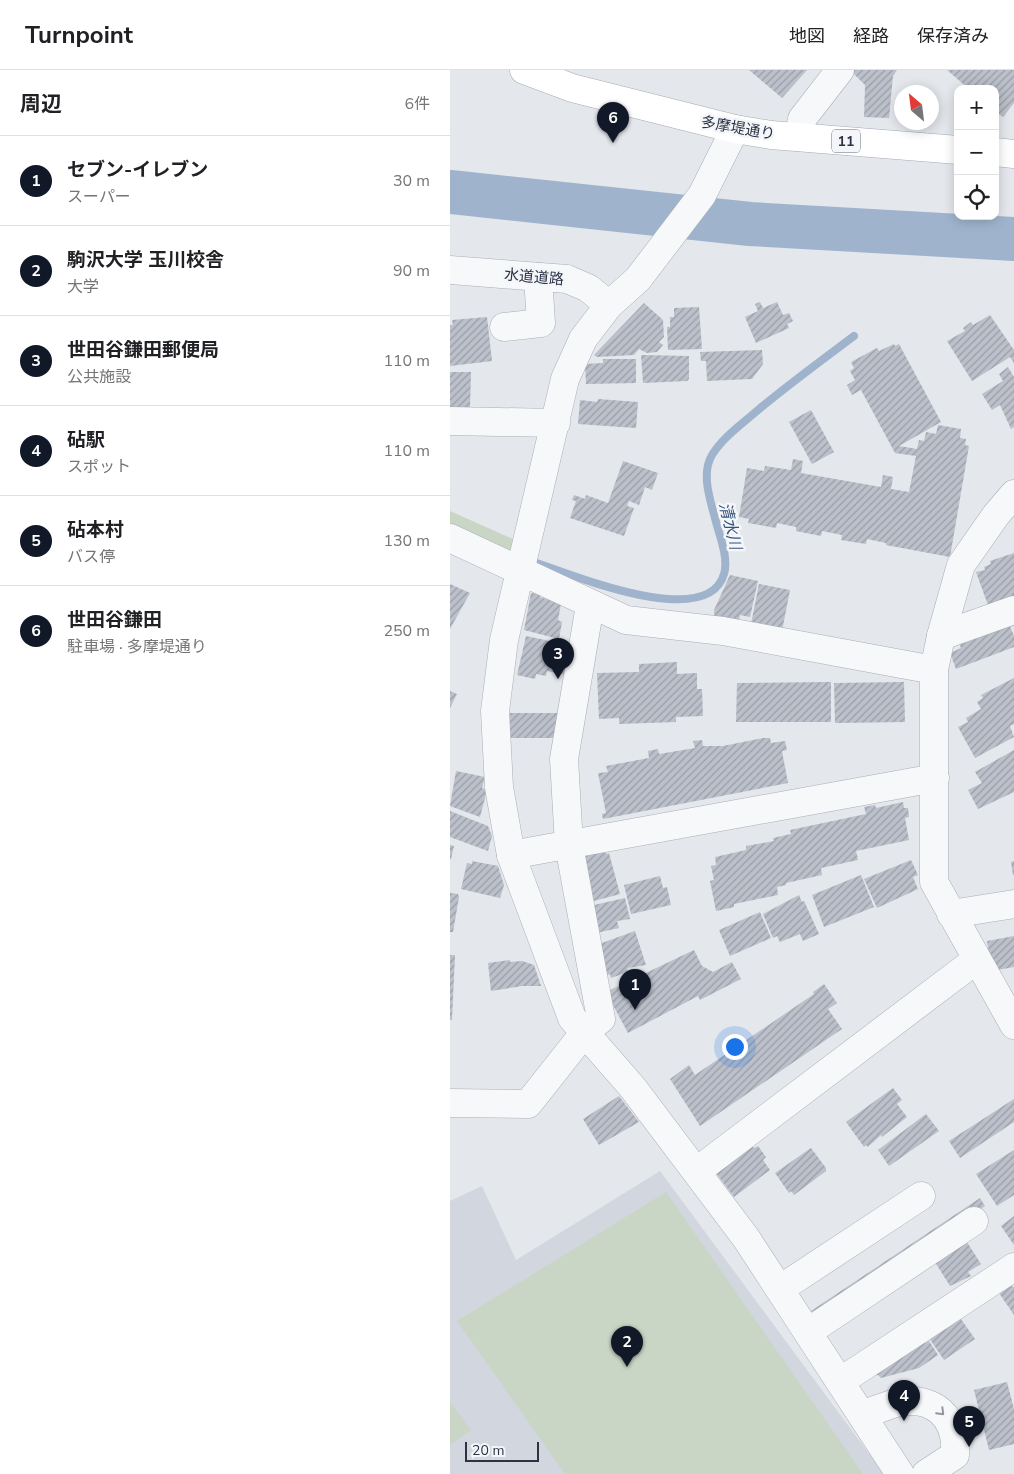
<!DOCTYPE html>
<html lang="ja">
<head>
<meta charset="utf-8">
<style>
	body { margin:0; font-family:"Nunito Sans","Noto Sans JP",sans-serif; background:#f6f6f6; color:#202124 }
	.controls { position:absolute; right:15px; top:15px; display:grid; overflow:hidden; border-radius:10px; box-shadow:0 2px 12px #0003 }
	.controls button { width:45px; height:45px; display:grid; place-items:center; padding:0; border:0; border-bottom:1px solid #e0e0e0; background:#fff; color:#202124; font:25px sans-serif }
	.compass { position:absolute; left:444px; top:15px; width:45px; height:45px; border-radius:50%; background:#fff; box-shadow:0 2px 12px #0003; rotate:332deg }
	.scale { position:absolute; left:15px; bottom:12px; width:74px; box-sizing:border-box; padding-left:5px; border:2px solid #2b3445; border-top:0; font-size:14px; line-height:18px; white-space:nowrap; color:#2b3445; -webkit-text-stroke:4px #f4f6f9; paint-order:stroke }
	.you { position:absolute; left:284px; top:976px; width:18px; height:18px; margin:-12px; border:4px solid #fff; border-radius:50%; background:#1a73e8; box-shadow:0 0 0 8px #1a73e833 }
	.badge { display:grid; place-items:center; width:32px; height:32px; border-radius:50%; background:#111827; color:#fff; font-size:16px; font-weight:700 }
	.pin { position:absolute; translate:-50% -41px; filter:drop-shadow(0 1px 2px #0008) }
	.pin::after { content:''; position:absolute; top:26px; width:18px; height:15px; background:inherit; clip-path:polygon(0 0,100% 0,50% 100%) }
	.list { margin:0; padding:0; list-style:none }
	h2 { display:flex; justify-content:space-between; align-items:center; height:65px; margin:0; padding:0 20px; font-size:21px }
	h2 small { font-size:16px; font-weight:400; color:#757577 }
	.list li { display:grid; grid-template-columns:32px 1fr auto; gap:15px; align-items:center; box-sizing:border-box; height:90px; padding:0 20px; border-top:1px solid #e0e0e0 }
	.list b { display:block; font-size:19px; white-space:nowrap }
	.list p { margin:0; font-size:16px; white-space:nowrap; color:#757577 }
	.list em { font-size:16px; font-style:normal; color:#757577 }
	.icon { flex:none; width:28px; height:28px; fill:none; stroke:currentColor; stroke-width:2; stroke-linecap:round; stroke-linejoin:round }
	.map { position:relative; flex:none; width:564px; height:1404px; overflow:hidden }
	header { display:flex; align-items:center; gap:30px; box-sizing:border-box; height:70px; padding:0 25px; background:#fff; border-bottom:1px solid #e0e0e0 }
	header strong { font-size:24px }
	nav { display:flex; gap:28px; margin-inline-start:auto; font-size:18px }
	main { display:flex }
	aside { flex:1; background:#fff }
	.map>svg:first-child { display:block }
</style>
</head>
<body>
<header>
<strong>Turnpoint</strong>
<nav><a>地図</a><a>経路</a><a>保存済み</a></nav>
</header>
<main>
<aside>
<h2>周辺<small>6件</small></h2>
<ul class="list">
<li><span class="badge">1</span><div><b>セブン-イレブン</b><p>スーパー</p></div><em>30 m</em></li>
<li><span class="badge">2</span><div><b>駒沢大学 玉川校舎</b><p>大学</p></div><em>90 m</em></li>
<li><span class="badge">3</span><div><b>世田谷鎌田郵便局</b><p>公共施設</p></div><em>110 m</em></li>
<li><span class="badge">4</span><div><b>砧駅</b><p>スポット</p></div><em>110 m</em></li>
<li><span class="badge">5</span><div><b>砧本村</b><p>バス停</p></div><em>130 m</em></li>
<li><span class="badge">6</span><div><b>世田谷鎌田</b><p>駐車場 · 多摩堤通り</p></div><em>250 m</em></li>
</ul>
</aside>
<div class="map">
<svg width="564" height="1404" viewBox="0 0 564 1404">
	<defs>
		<pattern id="building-hatch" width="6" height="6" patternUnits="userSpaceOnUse" patternTransform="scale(1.25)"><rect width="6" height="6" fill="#bbc0ca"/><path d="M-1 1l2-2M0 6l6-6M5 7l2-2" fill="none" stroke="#989da6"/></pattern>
	</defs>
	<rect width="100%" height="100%" fill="#e4e7ec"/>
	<polygon fill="#d2d6de" points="210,1101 434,1404 0,1404 0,1131 32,1116 66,1190"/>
	<g fill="#c9d6c5">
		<polygon points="0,441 72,473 66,501 0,468"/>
		<polygon points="216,1122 413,1404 115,1404 7,1251"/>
		<polygon points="0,1332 21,1360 0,1375"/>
	</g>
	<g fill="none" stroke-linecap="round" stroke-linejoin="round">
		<path stroke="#9fb4cc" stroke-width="8" d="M 78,490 C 116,502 257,563 274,504 C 279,487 269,465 265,448 C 260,430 251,403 262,385 C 273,367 292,354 308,340 C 339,314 372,290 404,266"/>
		<polyline stroke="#9fb4cc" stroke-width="44" points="0,122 300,154 564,169"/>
	</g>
	<g fill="url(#building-hatch)">
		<polygon points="299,0 357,0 332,28"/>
		<polygon points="404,0 447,0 443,6 439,48 414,47 415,15 402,2"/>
		<polygon points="497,0 564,0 564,33 553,47 549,44 547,47 545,19 519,19"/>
		<polygon points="310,232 313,238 327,232 333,245 339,243 343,251 337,254 339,258 306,273 295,247 308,241 305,234"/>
		<polygon points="194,233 213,250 214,267 209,272 213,275 207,282 197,283 189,279 184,285 147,287 144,285"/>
		<polygon points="249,237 252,279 218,280 217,257 220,257 220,247 224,247 224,238"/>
		<polygon points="540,245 564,280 564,293 560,287 522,311 497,271 515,261 513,258 521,252 523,255"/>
		<polygon points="37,247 42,291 0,296 0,255 3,255 2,250"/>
		<polygon points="444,274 445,276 449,274 491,352 449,376 467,379 469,370 474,371 476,362 486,364 488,355 511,359 510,368 516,369 515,375 519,376 500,487 436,475 436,473 417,469 416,474 391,470 392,465 372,461 371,466 346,461 346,457 327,453 326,458 298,453 299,449 289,447 297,398 314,401 315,396 341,400 343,389 353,391 351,403 431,417 433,405 443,407 441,419 459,422 466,386 445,383 411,320 402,325 397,315 405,310 400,301 404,298 401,292 427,278 429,281"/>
		<polygon points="312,280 313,294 302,309 257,311 256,291 251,291 250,282"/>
		<polygon points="191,285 239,286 239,309 237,311 193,313"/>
		<polygon points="153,289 186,289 186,313 136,314 135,294 153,293"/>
		<polygon points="558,297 564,307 564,357 561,359 550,335 542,340 532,324 553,311 549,304"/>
		<polygon points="0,302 21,302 20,337 0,337"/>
		<polygon points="148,329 188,332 186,358 128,354 130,330 147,332"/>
		<polygon points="361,340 384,382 362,394 339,352"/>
		<polygon points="173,391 208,403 202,420 195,417 189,435 179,431 177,436 184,438 174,466 120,448 126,431 122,430 124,425 135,429 136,425 158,433"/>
		<polygon points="564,483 564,530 539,538 526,502 535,500 534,497 541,494 540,491"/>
		<polygon points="280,505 308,511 300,547 290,545 288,554 265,552 264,540"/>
		<polygon points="0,514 20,523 0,559"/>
		<polygon points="309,514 340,520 332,561 301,554"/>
		<polygon points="81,523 90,524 90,527 111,534 108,550 112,552 109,569 74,560"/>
		<polygon points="558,551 564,566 564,577 506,599 500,583 511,578 508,571"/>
		<polygon points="76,566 123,576 117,605 97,601 96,606 86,604 85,609 67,605"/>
		<polygon points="227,592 227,604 247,603 247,619 252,619 253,646 226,647 226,652 169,654 169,648 149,649 147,603 189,602 189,594"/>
		<polygon points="564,608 564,654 560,656 564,667 525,688 508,657 518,652 516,648 531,639 527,632 533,628 531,625"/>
		<polygon points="381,612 381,652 286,652 287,613"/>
		<polygon points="454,612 455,652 385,653 384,613"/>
		<polygon points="0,621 7,624 0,638"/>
		<polygon points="60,643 111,643 108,668 59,668"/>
		<polygon points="313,668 320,668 321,673 335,671 337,680 332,681 338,713 153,749 152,744 156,743 148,703 158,702 156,696 199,688 198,681 208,679 209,684 245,678 243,671 252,670 253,676 273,676"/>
		<polygon points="564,680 564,722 528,739 518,720 532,713 525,702"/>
		<polygon points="6,701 35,707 32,718 37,720 30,747 0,736"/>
		<polygon points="453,732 454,738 458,738 459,747 455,748 459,770 406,781 408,790 371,798 372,805 336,813 336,815 327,817 328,825 284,834 284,837 266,841 260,811 264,810 261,796 266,795 265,787 296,780 296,776 324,771 323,768 341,764 340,760 416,744 414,737 425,735 426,738"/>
		<polygon points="0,741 38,756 42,766 38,781 0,767"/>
		<polygon points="0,775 4,776 1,789 0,789"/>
		<polygon points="155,780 156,784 159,783 170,824 144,831 129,787"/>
		<polygon points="461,790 468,805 463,807 468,819 427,838 414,809"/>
		<polygon points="22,791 48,796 54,815 50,828 11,819 17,793 22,794"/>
		<polygon points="564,791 564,805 563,805 561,792"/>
		<polygon points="411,805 424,837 374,857 362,825"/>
		<polygon points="210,806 213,818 217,817 221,835 181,844 174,815"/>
		<polygon points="0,823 8,824 9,827 3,862 0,862"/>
		<polygon points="349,825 352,832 354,831 369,864 353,871 350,864 330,872 327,866 323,868 313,844"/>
		<polygon points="175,828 180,849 167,851 169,858 137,865 131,838"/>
		<polygon points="310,842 321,868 280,886 269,860"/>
		<polygon points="185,861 196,895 177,898 178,902 161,908 160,904 150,907 141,877"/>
		<polygon points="564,866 564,897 542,901 537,871"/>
		<polygon points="244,880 252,896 263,902 282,892 291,909 250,930 248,926 178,963 156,922"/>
		<polygon points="0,885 5,885 2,950 0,950"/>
		<polygon points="60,890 60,892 72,891 84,895 91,916 72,916 41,921 38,893"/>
		<polygon points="374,914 387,933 378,939 392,959 250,1056 220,1009 239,995 245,1005 364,924 363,922"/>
		<polygon points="443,1018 452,1030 447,1034 457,1047 432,1067 431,1065 418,1077 416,1075 414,1077 396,1052"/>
		<polygon points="169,1026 189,1052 149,1075 133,1049"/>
		<polygon points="564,1029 564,1052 510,1088 499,1071"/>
		<polygon points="476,1044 489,1061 439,1096 428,1080"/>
		<polygon points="302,1076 304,1078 308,1076 316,1087 313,1090 320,1100 284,1127 266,1103"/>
		<polygon points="361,1078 376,1098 376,1101 344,1125 341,1121 339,1123 325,1103"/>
		<polygon points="564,1080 564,1125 547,1136 526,1104"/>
		<polygon points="530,1128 535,1136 366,1249 361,1241"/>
		<polygon points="564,1146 564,1175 551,1156"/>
		<polygon points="515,1169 531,1194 518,1202 521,1206 500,1216 483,1189"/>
		<polygon points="561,1216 564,1217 564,1245 549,1223"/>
		<polygon points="506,1242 525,1269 494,1290 477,1265"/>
		<polygon points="471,1266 475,1273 479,1271 488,1285 469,1298 431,1308 428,1305 421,1306"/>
		<polygon points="557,1312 564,1339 564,1374 539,1380 524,1320"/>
	</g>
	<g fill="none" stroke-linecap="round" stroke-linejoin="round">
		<defs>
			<g id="minor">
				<polyline points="285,59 252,125 188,209 159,235 133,269 115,309 54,570 45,641 49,717 61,785 122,948 183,1018 296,1168 450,1404"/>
				<polyline points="349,67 352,49 390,0"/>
				<polyline points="0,200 117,209 138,218 159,235"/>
				<polyline points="54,257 91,253 88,207"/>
				<polyline points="0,351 106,353"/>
				<polyline points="564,424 546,445 511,495 491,566 484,600 484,812 564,955"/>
				<polyline points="0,468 176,550 273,561 484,600"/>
				<polyline points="491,566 564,540"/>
				<polyline points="61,785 485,708"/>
				<polyline points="501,844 564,834"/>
				<polyline points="0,1033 78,1034 135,962 151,949 119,775 114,689 140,535"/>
				<polyline points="247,1101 526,890"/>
				<polyline points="330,1219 471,1126"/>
				<polyline points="358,1262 524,1151"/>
				<polyline points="391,1311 564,1197"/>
				<path d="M 413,1344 C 424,1341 435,1336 446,1333 C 484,1324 508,1348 505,1385 L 476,1404"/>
			</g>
			<g id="major">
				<polyline points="74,0 122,18 285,59 321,65 508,80"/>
				<polyline points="545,82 564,84"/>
			</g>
		</defs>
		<use href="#minor" stroke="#a9aeb7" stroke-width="29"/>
		<use href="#major" stroke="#a3abb8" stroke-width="29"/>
		<use href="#minor" stroke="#f7f8fa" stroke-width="28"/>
		<use href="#major" stroke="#fff" stroke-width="28"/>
	</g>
	<defs><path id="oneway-chevron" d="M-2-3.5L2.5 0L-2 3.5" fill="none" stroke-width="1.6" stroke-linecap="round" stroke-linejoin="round" transform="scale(1.25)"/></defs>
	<use stroke="#9196a0" href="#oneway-chevron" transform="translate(491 1342) rotate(45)"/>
	<g text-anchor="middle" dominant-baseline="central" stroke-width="5" stroke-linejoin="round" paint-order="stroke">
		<rect fill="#f4f6f9" stroke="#676e7b" stroke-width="1" x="382" y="59.5" width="28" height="23" rx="4"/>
		<g font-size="14" font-weight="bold" fill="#2b3445">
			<text x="396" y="71">11</text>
		</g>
		<g font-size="15" fill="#2b3445" stroke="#f4f6f9">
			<text transform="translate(288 58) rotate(10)">多摩堤通り</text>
			<text transform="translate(84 207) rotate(5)">水道道路</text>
		</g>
		<g font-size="16" font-style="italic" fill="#34527a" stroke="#f4f6f9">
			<text transform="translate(280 456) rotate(76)">清水川</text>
		</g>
	</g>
</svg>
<div class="controls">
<button>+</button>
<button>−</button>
<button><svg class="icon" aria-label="locate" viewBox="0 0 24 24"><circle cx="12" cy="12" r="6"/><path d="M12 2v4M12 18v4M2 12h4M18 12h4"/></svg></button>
</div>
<svg class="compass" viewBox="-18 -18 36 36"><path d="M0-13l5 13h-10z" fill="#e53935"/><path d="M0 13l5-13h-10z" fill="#757577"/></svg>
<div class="scale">20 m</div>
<div class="you"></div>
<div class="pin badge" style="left:185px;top:940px">1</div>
<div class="pin badge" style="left:177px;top:1297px">2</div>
<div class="pin badge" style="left:108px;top:609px">3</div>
<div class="pin badge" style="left:454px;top:1351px">4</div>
<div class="pin badge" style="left:519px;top:1377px">5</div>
<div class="pin badge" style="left:163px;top:73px">6</div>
</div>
</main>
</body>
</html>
